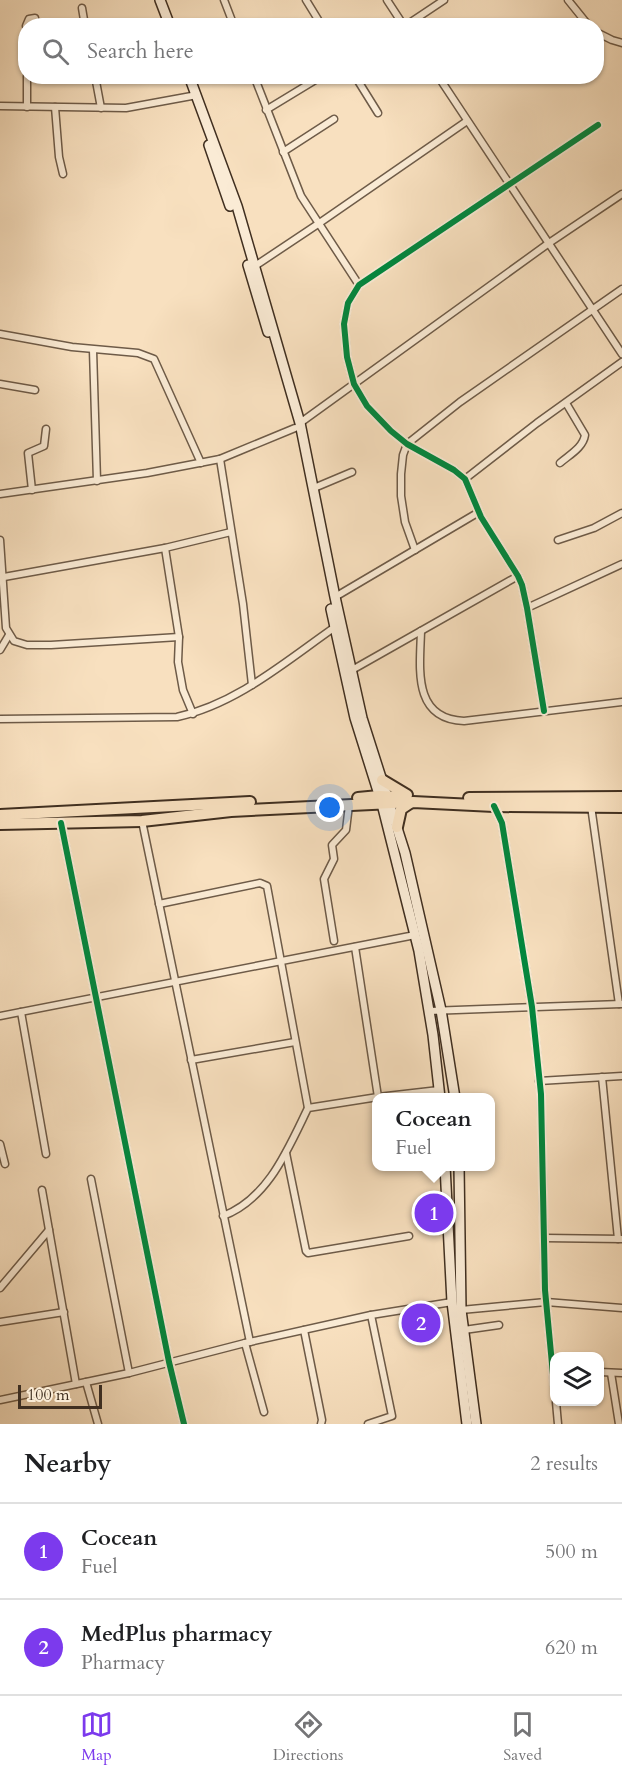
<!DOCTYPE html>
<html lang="en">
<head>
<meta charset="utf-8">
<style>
	body { margin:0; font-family:Cardo,serif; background:#f2f2f2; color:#202124 }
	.controls { position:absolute; right:18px; bottom:18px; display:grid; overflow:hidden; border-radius:12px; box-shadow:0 2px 4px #0004 }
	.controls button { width:54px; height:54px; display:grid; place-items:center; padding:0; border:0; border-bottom:2px solid #e0e0e0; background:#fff; color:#202124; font:30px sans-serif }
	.scale { position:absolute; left:18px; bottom:15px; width:84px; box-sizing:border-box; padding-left:6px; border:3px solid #402f20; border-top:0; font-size:16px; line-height:21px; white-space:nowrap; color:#402f20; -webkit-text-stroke:4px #faebd5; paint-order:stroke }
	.you { position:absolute; left:330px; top:808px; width:21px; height:21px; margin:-15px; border:4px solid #fff; border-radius:50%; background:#1a73e8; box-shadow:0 0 0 9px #1a73e833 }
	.badge { display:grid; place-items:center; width:39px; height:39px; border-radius:50%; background:#7c3aed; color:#fff; font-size:20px; font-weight:700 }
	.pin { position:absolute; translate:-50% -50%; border:3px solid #fff; box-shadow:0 2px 6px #0006 }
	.popup { position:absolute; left:372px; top:1093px; width:123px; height:78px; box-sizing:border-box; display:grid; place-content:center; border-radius:12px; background:#fff; filter:drop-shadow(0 2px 4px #0005); font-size:20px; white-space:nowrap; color:#757577 }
	.popup b { font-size:22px; color:#202124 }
	.popup::after { content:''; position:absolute; left:50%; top:100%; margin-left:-12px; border:12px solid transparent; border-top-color:#fff }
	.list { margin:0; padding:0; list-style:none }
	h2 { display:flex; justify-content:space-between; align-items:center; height:78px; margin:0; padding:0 24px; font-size:26px }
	h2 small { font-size:20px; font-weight:400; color:#757577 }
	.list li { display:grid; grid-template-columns:39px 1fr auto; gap:18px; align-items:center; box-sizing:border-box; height:96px; padding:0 24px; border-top:2px solid #e0e0e0 }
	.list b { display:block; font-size:22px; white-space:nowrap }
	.list p { margin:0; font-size:20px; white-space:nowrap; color:#757577 }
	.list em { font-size:20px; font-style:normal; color:#757577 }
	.icon { flex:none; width:33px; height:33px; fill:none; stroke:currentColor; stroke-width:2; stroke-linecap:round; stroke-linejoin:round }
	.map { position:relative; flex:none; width:622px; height:1424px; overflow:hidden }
	.search { position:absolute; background:#fff; box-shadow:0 2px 4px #0004; left:18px; right:18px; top:18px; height:66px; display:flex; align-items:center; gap:15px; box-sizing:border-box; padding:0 21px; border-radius:24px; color:#757577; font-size:22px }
	.sheet { height:270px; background:#fff }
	nav { display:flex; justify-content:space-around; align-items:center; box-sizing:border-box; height:84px; border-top:2px solid #e0e0e0; background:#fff; font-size:16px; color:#757577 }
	nav a { display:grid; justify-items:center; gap:3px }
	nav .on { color:#7c3aed }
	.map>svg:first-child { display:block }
</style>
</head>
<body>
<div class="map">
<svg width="622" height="1424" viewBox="0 0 622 1424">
	<rect width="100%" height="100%" fill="#f8e0bf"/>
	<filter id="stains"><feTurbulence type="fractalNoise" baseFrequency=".00333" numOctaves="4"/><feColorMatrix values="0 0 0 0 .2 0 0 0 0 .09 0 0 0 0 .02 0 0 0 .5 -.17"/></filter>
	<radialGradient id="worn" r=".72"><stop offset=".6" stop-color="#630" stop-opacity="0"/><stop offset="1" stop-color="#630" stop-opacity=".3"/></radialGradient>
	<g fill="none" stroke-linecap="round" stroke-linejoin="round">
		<defs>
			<g id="minor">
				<polyline points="224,0 234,26"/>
				<polyline points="306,0 322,26"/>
				<polyline points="387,0 404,26"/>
				<polyline points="568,0 589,26"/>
				<polyline points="82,8 85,26"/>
				<polyline points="26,26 29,19 35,18"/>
				<polyline points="405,26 444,0"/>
				<polyline points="596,32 612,40 622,43"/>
				<polyline points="95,76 101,108"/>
				<polyline points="254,76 301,196 359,285"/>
				<polyline points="355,76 378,113"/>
				<polyline points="438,76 622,354"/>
				<polyline points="0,106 126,108 197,95"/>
				<polyline points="27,107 27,76"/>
				<polyline points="55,107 59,157 63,174"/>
				<polyline points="266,110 322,76"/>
				<polyline points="283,152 334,119"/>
				<polyline points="255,266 318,224 467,121"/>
				<polyline points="0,334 72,347 138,353 154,359 201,463"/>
				<polyline points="93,350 97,481"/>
				<polyline points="0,384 35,390"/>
				<polyline points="300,423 549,243 622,194"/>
				<polyline points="220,459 243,604 252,685"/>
				<path d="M 560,463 C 569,455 583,448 585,435 L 566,403"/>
				<polyline points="465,479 537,423 622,362"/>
				<polyline points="314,488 352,472"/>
				<polyline points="32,490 28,453 44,446 46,429"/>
				<polyline points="0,494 147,473 220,459 295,428"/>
				<polyline points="0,540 6,628 14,641 27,645 51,645 179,637"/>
				<polyline points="558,540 594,528 622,513"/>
				<polyline points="165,548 179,637 178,662 183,690 193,714"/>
				<polyline points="415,550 405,522 401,496 401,474 403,455 407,444 460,402 622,289"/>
				<polyline points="4,577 165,548 231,532"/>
				<polyline points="335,597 479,512"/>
				<polyline points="527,608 622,564"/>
				<path d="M 421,631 C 420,668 412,719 464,721 L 622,702"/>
				<polyline points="0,650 9,635"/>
				<polyline points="352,670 518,576"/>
				<polyline points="544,711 527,608 522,585 518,576 481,517 465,479 454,470 407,444 391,431 367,406 354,384 347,357 344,324 348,303 359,285 598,125"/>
				<path d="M 0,719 L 177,717 C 237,704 286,661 335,627"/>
				<polyline points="494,806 502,823 532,1007 541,1094 545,1290 554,1385"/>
				<polyline points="591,806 619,1004"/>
				<polyline points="142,821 250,1342"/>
				<polyline points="61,823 169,1362 184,1424"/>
				<polyline points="159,904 260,883 267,886 308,1108"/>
				<polyline points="334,941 324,879 334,859 332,845 346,830 349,805"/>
				<polyline points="355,947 378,1097"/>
				<polyline points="429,1011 621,1004"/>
				<polyline points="21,1012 46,1154"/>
				<polyline points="0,1016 415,935"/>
				<polyline points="191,1060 295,1042"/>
				<polyline points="602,1077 618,1239"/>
				<polyline points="539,1081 622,1076"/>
				<polyline points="0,1144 5,1164"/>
				<polyline points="286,1153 306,1251 308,1253 409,1236"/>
				<polyline points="91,1179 129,1373"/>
				<polyline points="42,1190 76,1384"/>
				<path d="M 223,1216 C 268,1199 288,1149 308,1108 L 378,1097 L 439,1090"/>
				<polyline points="545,1238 622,1239"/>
				<polyline points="0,1288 49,1230"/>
				<polyline points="461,1310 546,1302 622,1308"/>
				<polyline points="0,1322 64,1312"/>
				<polyline points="304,1330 322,1420 321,1424"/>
				<polyline points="464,1330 499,1325"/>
				<polyline points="245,1343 264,1412"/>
				<polyline points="600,1372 622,1373"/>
				<polyline points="611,1373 619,1424"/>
				<polyline points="86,1382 98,1424"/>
				<polyline points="0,1400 129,1373 245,1343 371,1315 452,1302"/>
				<polyline points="556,1402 558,1424"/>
				<polyline points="368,1424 392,1416 371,1315"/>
			</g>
			<g id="secondary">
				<polyline points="160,0 170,26"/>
				<polyline points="189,76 237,206 300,423 335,597 362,718 405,853 441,1010 455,1098"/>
				<polyline points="209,145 230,206"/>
				<polyline points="248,265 268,332"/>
				<polyline points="331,609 355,718 382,804 419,951 433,1035 440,1098"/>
				<polyline points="445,1166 452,1302 467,1424"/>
				<polyline points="459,1166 461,1310 476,1424"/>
			</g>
			<g id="primary">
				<polyline points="382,780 407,795"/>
				<polyline points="358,798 379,796 403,797"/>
				<polyline points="469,798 622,797"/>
				<polyline points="0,815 250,802"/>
				<polyline points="0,824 142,821 231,811 413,802 494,806 622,807"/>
				<polyline points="397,827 401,809 410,803"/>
			</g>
		</defs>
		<use href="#minor" stroke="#6e5b48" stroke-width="9"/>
		<use href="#secondary" stroke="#402f20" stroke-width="12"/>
		<use href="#primary" stroke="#402f20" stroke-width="14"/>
		<use href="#minor" stroke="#faebd5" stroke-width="6"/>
		<use href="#secondary" stroke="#faebd5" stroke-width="9"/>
		<use href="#primary" stroke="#f8e0bf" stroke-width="10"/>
		<defs>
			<g id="cycleway">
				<polyline points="544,711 527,608 522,585 518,576 481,517 465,479 454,470 407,444 391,431 367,406 354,384 347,357 344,324 348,303 359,285 598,125"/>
				<polyline points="494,806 502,823 532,1007 541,1094 545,1290 554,1385"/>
				<polyline points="61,823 169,1362 184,1424"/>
			</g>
		</defs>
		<use href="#cycleway" stroke="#faebd5" stroke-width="10"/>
		<use href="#cycleway" stroke="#00873e" stroke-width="6"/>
	</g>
	<rect width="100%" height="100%" filter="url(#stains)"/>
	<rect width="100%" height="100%" fill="url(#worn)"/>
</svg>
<div class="controls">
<button><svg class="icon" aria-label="layers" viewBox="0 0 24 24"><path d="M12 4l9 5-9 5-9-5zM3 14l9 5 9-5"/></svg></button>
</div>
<div class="scale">100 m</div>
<div class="you"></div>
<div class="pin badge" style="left:434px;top:1213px">1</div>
<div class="popup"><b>Cocean</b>Fuel</div>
<div class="pin badge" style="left:421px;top:1323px">2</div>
<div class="search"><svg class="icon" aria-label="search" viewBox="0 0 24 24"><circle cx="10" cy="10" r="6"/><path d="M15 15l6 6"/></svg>Search here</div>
</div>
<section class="sheet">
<h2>Nearby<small>2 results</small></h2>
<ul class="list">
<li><span class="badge">1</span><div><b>Cocean</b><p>Fuel</p></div><em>500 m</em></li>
<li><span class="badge">2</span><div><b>MedPlus pharmacy</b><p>Pharmacy</p></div><em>620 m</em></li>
</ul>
</section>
<nav>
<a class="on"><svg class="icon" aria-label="map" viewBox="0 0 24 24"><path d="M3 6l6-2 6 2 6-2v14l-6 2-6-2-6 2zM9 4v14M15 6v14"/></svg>Map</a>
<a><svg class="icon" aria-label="directions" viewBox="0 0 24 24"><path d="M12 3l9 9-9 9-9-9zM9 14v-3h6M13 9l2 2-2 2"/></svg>Directions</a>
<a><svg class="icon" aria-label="saved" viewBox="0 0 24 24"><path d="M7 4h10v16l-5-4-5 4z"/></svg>Saved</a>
</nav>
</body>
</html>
